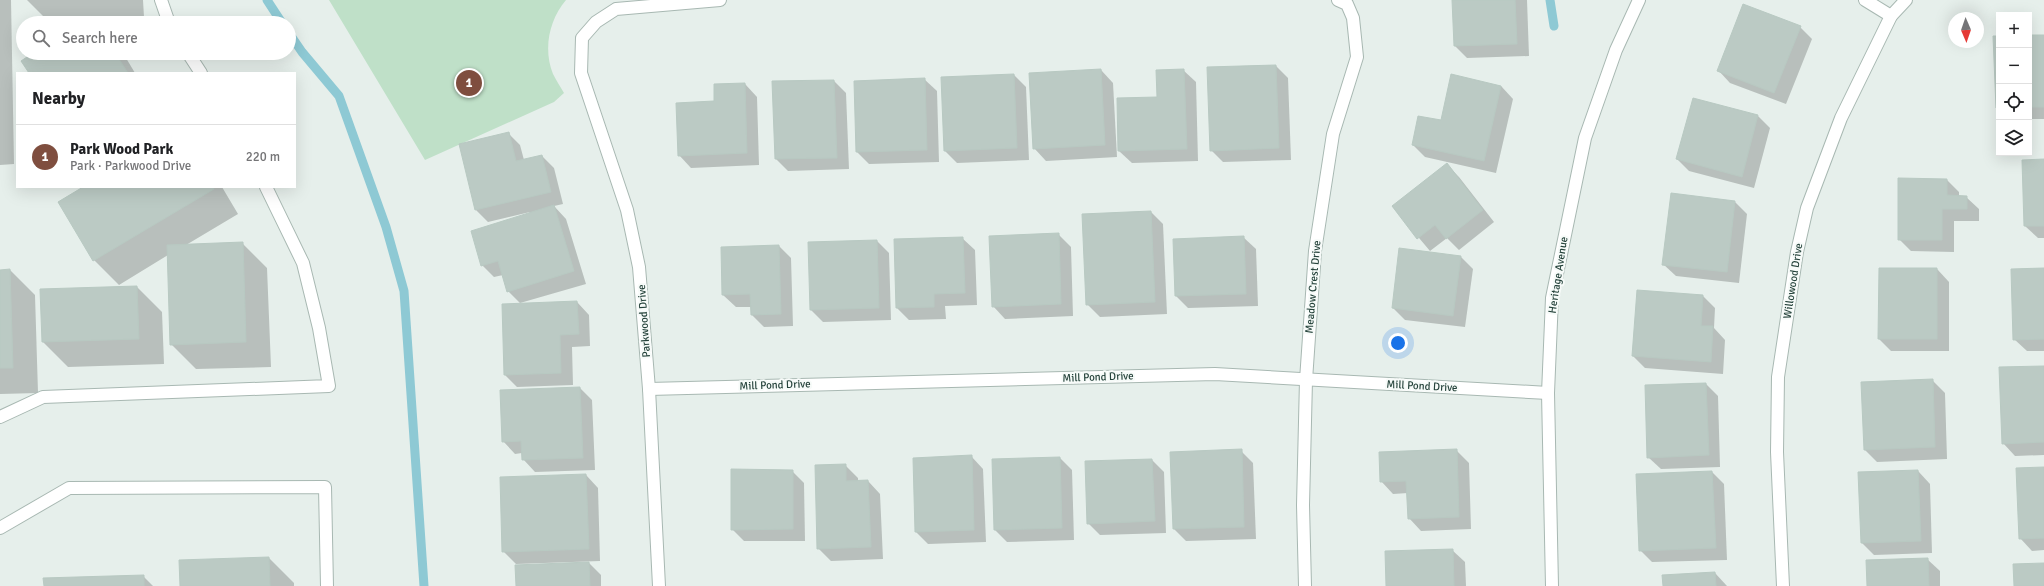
<!DOCTYPE html>
<html lang="en">
<head>
<meta charset="utf-8">
<style>
	body { margin:0; font-family:Signika,sans-serif; background:#f6f6f6; color:#202124 }
	.controls { position:absolute; right:12px; top:12px; display:grid; overflow:hidden; border-radius:0px; box-shadow:0 4px 16px #0002 }
	.controls button { width:36px; height:36px; display:grid; place-items:center; padding:0; border:0; border-bottom:1px solid #e0e0e0; background:#fff; color:#202124; font:20px sans-serif }
	.compass { position:absolute; left:1948px; top:12px; width:36px; height:36px; border-radius:50%; background:#fff; box-shadow:0 4px 16px #0002; rotate:178deg }
	.you { position:absolute; left:1398px; top:343px; width:14px; height:14px; margin:-10px; border:3px solid #fff; border-radius:50%; background:#1a73e8; box-shadow:0 0 0 6px #1a73e833 }
	.badge { display:grid; place-items:center; width:26px; height:26px; border-radius:50%; background:#7f4e3f; color:#fff; font-size:13px; font-weight:700 }
	.pin { position:absolute; translate:-50% -50%; border:2px solid #fff; box-shadow:0 1px 4px #0006 }
	.list { margin:0; padding:0; list-style:none }
	h2 { display:flex; justify-content:space-between; align-items:center; height:52px; margin:0; padding:0 16px; font-size:17px }
	h2 small { font-size:13px; font-weight:400; color:#757577 }
	.list li { display:grid; grid-template-columns:26px 1fr auto; gap:12px; align-items:center; box-sizing:border-box; height:64px; padding:0 16px; border-top:1px solid #e0e0e0 }
	.list b { display:block; font-size:15px; white-space:nowrap }
	.list p { margin:0; font-size:13px; white-space:nowrap; color:#757577 }
	.list em { font-size:13px; font-style:normal; color:#757577 }
	.icon { flex:none; width:22px; height:22px; fill:none; stroke:currentColor; stroke-width:2; stroke-linecap:round; stroke-linejoin:round }
	.map { position:relative; flex:none; width:2044px; height:586px; overflow:hidden }
	.search { position:absolute; background:#fff; box-shadow:0 4px 16px #0002; left:16px; top:16px; width:280px; height:44px; display:flex; align-items:center; gap:10px; box-sizing:border-box; padding:0 14px; border-radius:22px; color:#757577; font-size:15px }
	.panel { position:absolute; background:#fff; box-shadow:0 4px 16px #0002; left:16px; top:72px; width:280px; height:116px; border-radius:0px }
	.map>svg:first-child { display:block }
</style>
</head>
<body>
<div class="map">
<svg width="2044" height="586" viewBox="0 0 2044 586">
	<rect width="100%" height="100%" fill="#e6efeb"/>
	<path fill="#bfe0c8" d="M 329,0 L 566,0 C 549,20 543,49 553,74 C 556,80 560,86 564,93 L 554,102 L 425,160 Z"/>
	<g fill="#0003">
		<polygon points="0,0 11,0 14,164 0,165"/>
		<polygon points="27,0 143,0 144,17 92,19 96,23 81,23 88,19 47,20"/>
		<polygon points="1453,0 1527,0 1529,56 1467,58 1455,46"/>
		<polygon points="1800,27 1812,39 1786,104 1730,83 1718,70"/>
		<polygon points="2044,35 2044,119 2029,119 2029,36"/>
		<polygon points="35,53 123,53 135,73 30,73"/>
		<polygon points="1276,66 1288,78 1291,160 1223,162 1211,150"/>
		<polygon points="1101,70 1113,83 1117,157 1046,161 1034,148"/>
		<polygon points="1183,70 1196,82 1198,161 1132,163 1119,151 1158,98"/>
		<polygon points="1014,75 1026,87 1029,160 957,163 945,151 942,78"/>
		<polygon points="924,79 937,91 939,162 869,164 857,152 855,81"/>
		<polygon points="834,81 846,93 849,169 788,171 776,159"/>
		<polygon points="745,84 757,97 759,165 691,168 679,155"/>
		<polygon points="1501,86 1513,99 1496,173 1425,157 1413,145 1442,121"/>
		<polygon points="1694,99 1758,116 1770,128 1754,188 1689,171 1677,159"/>
		<polygon points="508,133 520,145 524,160 542,156 554,168 563,204 554,206 566,219 586,284 520,303 508,291 503,275 494,277 482,265 530,212 488,222 476,210"/>
		<polygon points="2044,160 2044,238 2038,238 2025,226"/>
		<polygon points="1447,165 1459,177 1494,222 1459,250 1447,238 1430,251 1393,207"/>
		<polygon points="1947,180 1959,192 1959,197 1966,197 1979,209 1979,221 1954,221 1954,252 1911,251 1899,239"/>
		<polygon points="85,187 222,187 238,214 186,245 242,243 267,268 271,367 196,369 171,344 168,255 119,285 94,260"/>
		<polygon points="1735,202 1747,214 1739,283 1676,276 1663,264"/>
		<polygon points="1151,212 1163,224 1167,314 1100,317 1087,304"/>
		<polygon points="1058,234 1071,247 1073,316 1005,319 993,306"/>
		<polygon points="1243,237 1256,249 1258,306 1188,308 1176,296"/>
		<polygon points="962,238 975,250 977,305 945,306 946,319 909,320 897,308"/>
		<polygon points="877,241 889,253 891,320 823,322 811,310"/>
		<polygon points="779,246 791,258 793,326 764,327 752,315 752,307 736,307 723,295"/>
		<polygon points="1400,249 1461,257 1473,269 1465,327 1405,320 1393,308"/>
		<polygon points="1937,269 1949,282 1949,351 1891,351 1879,339"/>
		<polygon points="2044,269 2044,351 2027,351 2014,339"/>
		<polygon points="10,270 35,295 38,393 0,394 0,271"/>
		<polygon points="137,287 162,312 164,364 68,367 43,342"/>
		<polygon points="1703,296 1715,308 1714,328 1725,340 1723,374 1645,368 1633,356"/>
		<polygon points="577,302 589,315 590,346 572,347 573,385 517,387 505,375"/>
		<polygon points="2044,367 2044,455 2015,456 2003,443"/>
		<polygon points="1932,380 1945,393 1947,459 1877,462 1865,450"/>
		<polygon points="1706,384 1718,396 1720,467 1661,469 1648,457"/>
		<polygon points="580,388 592,400 595,470 535,472 523,459 522,453 515,454 503,441"/>
		<polygon points="1456,450 1469,463 1471,529 1421,531 1409,518 1408,493 1393,494 1381,481"/>
		<polygon points="1241,451 1253,463 1256,539 1186,541 1174,529"/>
		<polygon points="971,456 983,469 986,542 928,544 916,532"/>
		<polygon points="1060,458 1072,470 1074,540 1007,542 995,530"/>
		<polygon points="1152,460 1164,472 1166,533 1100,535 1088,523"/>
		<polygon points="845,465 858,478 858,482 868,481 880,494 883,559 831,561 818,548"/>
		<polygon points="2044,468 2044,550 2032,551 2020,538"/>
		<polygon points="792,471 804,483 805,541 744,541 732,529"/>
		<polygon points="1918,471 1930,484 1932,553 1874,555 1862,543"/>
		<polygon points="1712,472 1724,484 1727,560 1652,562 1640,550"/>
		<polygon points="586,475 598,488 600,561 516,564 503,551"/>
		<polygon points="1452,550 1465,562 1466,586 1387,586"/>
		<polygon points="269,558 294,583 294,586 181,586"/>
		<polygon points="1927,559 1940,571 1940,586 1868,586"/>
		<polygon points="589,563 601,575 601,586 517,586"/>
		<polygon points="1715,573 1727,586 1664,586"/>
		<polygon points="143,576 153,586 45,586"/>
	</g>
	<g fill="none" stroke-linecap="round" stroke-linejoin="round">
		<g stroke="#8ec9d4" stroke-width="9">
			<polyline points="267,0 282,23"/>
			<polyline points="1550,0 1554,26"/>
			<polyline points="289,33 302,52 339,96 386,227 404,291 424,586"/>
		</g>
	</g>
	<g fill="#bbcac4" stroke="#b8c9c2">
		<polygon points="1452,0 1515,0 1517,44 1454,46"/>
		<polygon points="1743,4 1801,26 1774,93 1717,71"/>
		<polygon points="91,16 95,23 80,23"/>
		<rect x="2029" y="35" width="15" height="72"/>
		<polygon points="1993,36 1999,36 1999,108 1996,108"/>
		<polygon points="33,53 115,53 128,73 29,73 21,61"/>
		<polygon points="1276,65 1279,148 1210,151 1207,67"/>
		<polygon points="1101,69 1105,145 1033,149 1029,73"/>
		<polygon points="1184,69 1187,149 1118,151 1117,98 1157,97 1156,70"/>
		<polygon points="1014,74 1017,148 944,151 941,77"/>
		<polygon points="1451,74 1501,86 1484,161 1412,145 1418,116 1441,120"/>
		<polygon points="925,78 927,150 856,152 854,81"/>
		<polygon points="834,80 837,158 775,159 772,81"/>
		<polygon points="745,83 747,153 678,156 676,103 714,101 714,84"/>
		<polygon points="1693,98 1758,115 1742,177 1676,159"/>
		<polygon points="509,132 516,161 542,155 551,192 475,210 459,144"/>
		<polygon points="2044,159 2044,226 2024,226 2022,160"/>
		<polygon points="1447,163 1483,210 1446,239 1435,225 1417,239 1392,206"/>
		<polygon points="1898,178 1947,179 1947,195 1967,196 1967,209 1942,209 1942,240 1898,240"/>
		<polygon points="83,187 213,187 214,189 93,261 58,202"/>
		<polygon points="1671,193 1735,201 1727,272 1662,265"/>
		<polygon points="554,205 574,271 507,292 498,261 481,266 471,231"/>
		<polygon points="1151,211 1155,302 1086,305 1082,214"/>
		<polygon points="1059,233 1061,304 992,307 989,236"/>
		<polygon points="1244,236 1246,294 1175,296 1173,239"/>
		<polygon points="963,237 965,293 934,294 934,307 896,308 894,239"/>
		<polygon points="877,240 879,308 810,310 808,242"/>
		<polygon points="243,242 246,342 170,345 167,245"/>
		<polygon points="779,245 781,314 751,315 750,294 722,295 721,247"/>
		<polygon points="1399,248 1461,256 1453,316 1392,308"/>
		<polygon points="1879,268 1937,268 1937,339 1878,339"/>
		<polygon points="2044,268 2044,339 2013,340 2011,269"/>
		<polygon points="10,269 13,368 0,368 0,270"/>
		<polygon points="137,286 139,339 42,342 40,289"/>
		<polygon points="1637,290 1703,295 1701,326 1713,326 1711,362 1632,356"/>
		<polygon points="577,301 579,334 560,335 561,373 504,375 502,304"/>
		<polygon points="2044,366 2044,442 2002,444 1999,367"/>
		<polygon points="1933,379 1935,447 1864,450 1861,382"/>
		<polygon points="1706,383 1709,455 1647,458 1645,385"/>
		<polygon points="580,387 583,458 522,460 521,441 502,442 500,390"/>
		<polygon points="1242,449 1244,527 1173,529 1170,452"/>
		<polygon points="1457,449 1459,517 1408,519 1406,481 1380,482 1379,452"/>
		<polygon points="972,455 974,530 915,532 913,458"/>
		<polygon points="1060,457 1062,528 994,530 992,459"/>
		<polygon points="1152,459 1155,521 1087,524 1085,461"/>
		<polygon points="846,464 846,481 868,480 871,547 817,549 815,465"/>
		<polygon points="2044,467 2044,538 2019,539 2016,468"/>
		<polygon points="731,469 793,470 793,529 731,530"/>
		<polygon points="1918,470 1921,541 1861,543 1858,472"/>
		<polygon points="1712,471 1716,548 1639,551 1636,474"/>
		<polygon points="586,474 589,549 502,552 500,477"/>
		<polygon points="1453,549 1454,586 1386,586 1385,551"/>
		<polygon points="269,557 270,586 180,586 179,560"/>
		<polygon points="1928,558 1929,586 1867,586 1866,560"/>
		<polygon points="589,562 590,586 516,586 515,565"/>
		<polygon points="2044,563 2044,586 2014,586 2013,564"/>
		<polygon points="1715,572 1716,586 1663,586 1662,575"/>
		<polygon points="144,575 144,586 44,586 43,578"/>
	</g>
	<g fill="none" stroke-linecap="round" stroke-linejoin="round">
		<defs>
			<g id="service">
				<polyline points="161,0 169,23"/>
				<polyline points="188,53 201,73"/>
				<polyline points="0,417 43,397 329,386 319,328 303,263 266,187"/>
				<polyline points="0,528 69,488 325,487 327,586"/>
			</g>
			<g id="minor">
				<polyline points="1865,0 1891,16"/>
				<polyline points="649,389 1215,374 1548,393"/>
				<polyline points="659,586 649,389 639,267 627,210 581,73 582,38 596,22 616,9 720,0"/>
				<polyline points="1305,586 1303,505 1306,380 1315,251 1333,134 1357,57 1353,18 1347,4 1338,0"/>
				<polyline points="1783,586 1777,452 1778,377 1797,252 1807,208 1841,118 1891,16 1906,0"/>
			</g>
			<polyline id="tertiary" points="1552,586 1548,393 1552,298 1585,138 1616,50 1639,0"/>
		</defs>
		<use href="#service" stroke="#a8b8b2" stroke-width="14"/>
		<use href="#minor" stroke="#a8b8b2" stroke-width="14"/>
		<use href="#tertiary" stroke="#a8b8b2" stroke-width="14"/>
		<use href="#service" stroke="#fff" stroke-width="12"/>
		<use href="#minor" stroke="#fff" stroke-width="12"/>
		<use href="#tertiary" stroke="#fff" stroke-width="12"/>
	</g>
	<g text-anchor="middle" dominant-baseline="central" stroke-width="4" stroke-linejoin="round" paint-order="stroke">
		<g font-size="11" fill="#24423a" stroke="#f7fbf9">
			<text transform="translate(1558 275) rotate(-81)">Heritage Avenue</text>
			<text transform="translate(1793 281) rotate(-81)">Willowood Drive</text>
			<text transform="translate(1313 287) rotate(-85)">Meadow Crest Drive</text>
			<text transform="translate(644 321) rotate(-94)">Parkwood Drive</text>
			<text transform="translate(1098 377) rotate(-2)">Mill Pond Drive</text>
			<text transform="translate(775 385) rotate(-2)">Mill Pond Drive</text>
			<text transform="translate(1422 386) rotate(3)">Mill Pond Drive</text>
		</g>
	</g>
</svg>
<div class="controls">
<button>+</button>
<button>−</button>
<button><svg class="icon" aria-label="locate" viewBox="0 0 24 24"><circle cx="12" cy="12" r="6"/><path d="M12 2v4M12 18v4M2 12h4M18 12h4"/></svg></button>
<button><svg class="icon" aria-label="layers" viewBox="0 0 24 24"><path d="M12 4l9 5-9 5-9-5zM3 14l9 5 9-5"/></svg></button>
</div>
<svg class="compass" viewBox="-18 -18 36 36"><path d="M0-13l5 13h-10z" fill="#e53935"/><path d="M0 13l5-13h-10z" fill="#757577"/></svg>
<div class="you"></div>
<div class="pin badge" style="left:469px;top:83px">1</div>
<div class="search"><svg class="icon" aria-label="search" viewBox="0 0 24 24"><circle cx="10" cy="10" r="6"/><path d="M15 15l6 6"/></svg>Search here</div>
<section class="panel">
<h2>Nearby<small></small></h2>
<ul class="list">
<li><span class="badge">1</span><div><b>Park Wood Park</b><p>Park · Parkwood Drive</p></div><em>220 m</em></li>
</ul>
</section>
</div>
</body>
</html>
